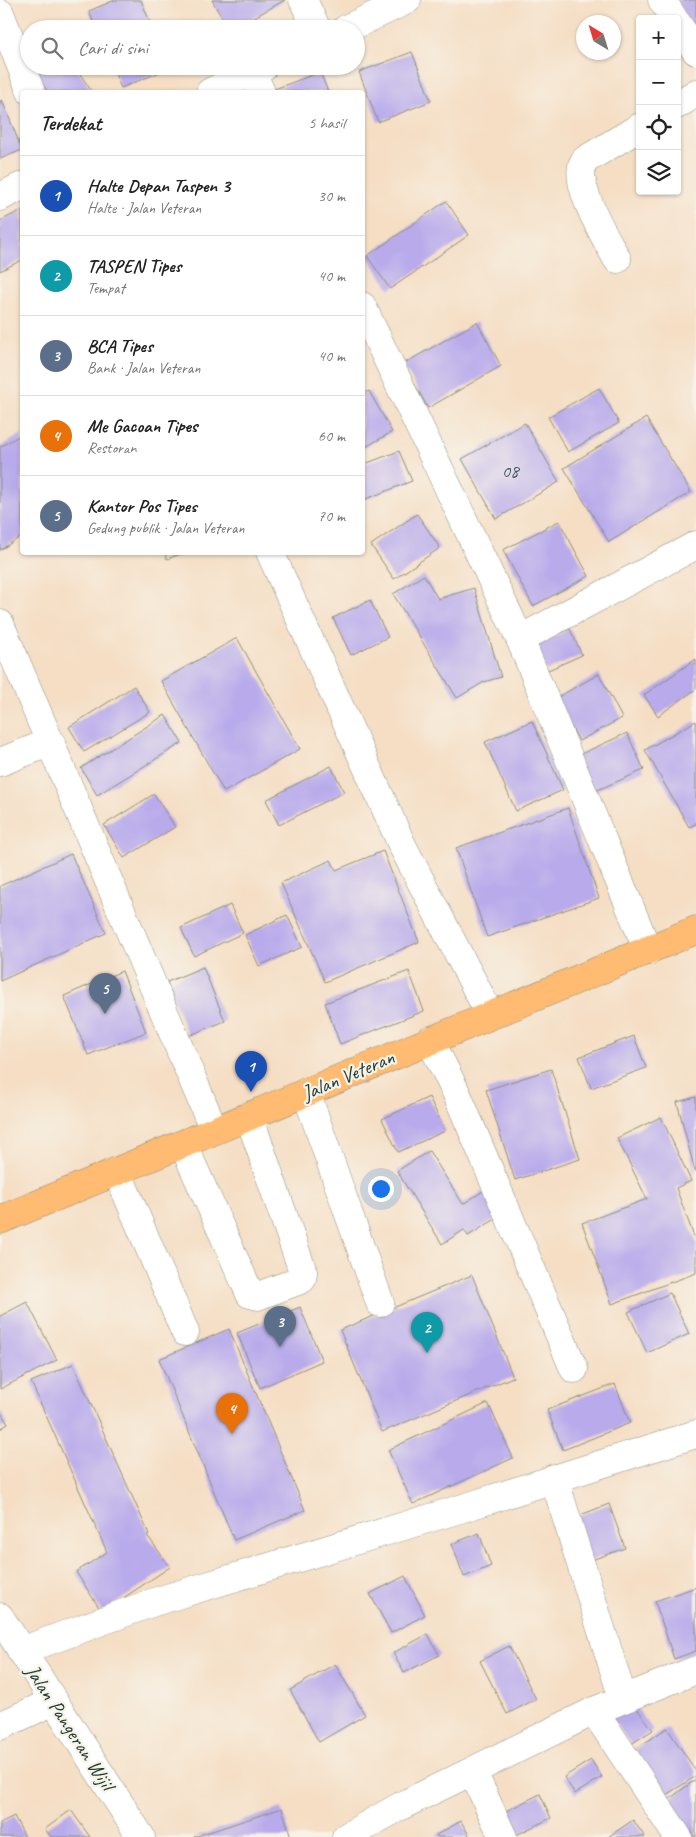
<!DOCTYPE html>
<html lang="id">
<head>
<meta charset="utf-8">
<style>
	body { margin:0; font-family:Caveat,sans-serif; background:#f2f2f2; color:#222 }
	.controls { position:absolute; right:15px; top:15px; display:grid; overflow:hidden; border-radius:5px; box-shadow:0 1px 4px #0004 }
	.controls button { width:45px; height:45px; display:grid; place-items:center; padding:0; border:0; border-bottom:1px solid #e0e0e0; background:#fff; color:#222; font:25px sans-serif }
	.compass { position:absolute; left:576px; top:15px; width:45px; height:45px; border-radius:50%; background:#fff; box-shadow:0 1px 4px #0004; rotate:322deg }
	.you { position:absolute; left:380px; top:1188px; width:18px; height:18px; margin:-12px; border:4px solid #fff; border-radius:50%; background:#1a73e8; box-shadow:0 0 0 8px #1a73e833 }
	.badge { display:grid; place-items:center; width:32px; height:32px; border-radius:50%; background:#ea580c; color:#fff; font-size:16px; font-weight:700 }
	.pin { position:absolute; translate:-50% -41px; filter:drop-shadow(0 1px 2px #0008) }
	.pin::after { content:''; position:absolute; top:26px; width:18px; height:15px; background:inherit; clip-path:polygon(0 0,100% 0,50% 100%) }
	.list { margin:0; padding:0; list-style:none }
	h2 { display:flex; justify-content:space-between; align-items:center; height:65px; margin:0; padding:0 20px; font-size:21px }
	h2 small { font-size:16px; font-weight:400; color:#767676 }
	.list li { display:grid; grid-template-columns:32px 1fr auto; gap:15px; align-items:center; box-sizing:border-box; height:80px; padding:0 20px; border-top:1px solid #e0e0e0 }
	.list b { display:block; font-size:19px; white-space:nowrap }
	.list p { margin:0; font-size:16px; white-space:nowrap; color:#767676 }
	.list em { font-size:16px; font-style:normal; color:#767676 }
	.icon { flex:none; width:28px; height:28px; fill:none; stroke:currentColor; stroke-width:2; stroke-linecap:round; stroke-linejoin:round }
	.map { position:relative; flex:none; width:696px; height:1837px; overflow:hidden }
	.search { position:absolute; background:#fff; box-shadow:0 1px 4px #0004; left:20px; top:20px; width:345px; height:55px; display:flex; align-items:center; gap:12px; box-sizing:border-box; padding:0 18px; border-radius:28px; color:#767676; font-size:19px }
	.panel { position:absolute; background:#fff; box-shadow:0 1px 4px #0004; left:20px; top:90px; width:345px; height:465px; border-radius:5px }
	.map>svg:first-child { display:block }
</style>
</head>
<body>
<div class="map">
<svg width="696" height="1837" viewBox="0 0 696 1837">
	<rect width="100%" height="100%" fill="#f7f3e8"/>
	<filter id="ink" filterUnits="userSpaceOnUse"><feTurbulence type="fractalNoise" baseFrequency=".02" numOctaves="2"/><feDisplacementMap in="SourceGraphic" scale="10" xChannelSelector="R" yChannelSelector="G"/><feConvolveMatrix kernelMatrix="1 2 1 2 8 2 1 2 1" color-interpolation-filters="sRGB"/></filter>
	<filter id="wash" filterUnits="userSpaceOnUse"><feTurbulence type="fractalNoise" baseFrequency=".0096" numOctaves="4" result="noise"/><feDisplacementMap in="SourceGraphic" scale="20" xChannelSelector="R" yChannelSelector="G"/><feGaussianBlur stdDeviation="1.12" result="paint"/><feColorMatrix in="noise" values="0 0 0 0 0 0 0 0 0 0 0 0 0 0 0 0 0 1.4 0 .05"/><feComposite in="paint" operator="in"/></filter>
	<g filter="url(#wash)">
		<rect width="100%" height="100%" fill="#f5dec4"/>
		<g id="blocks">
			<g fill="#b8aaeb">
				<polygon points="115,0 141,0 153,29 96,29 89,11"/>
				<polygon points="212,0 285,0 233,29 228,29"/>
				<polygon points="676,0 696,0 696,33"/>
				<polygon points="412,52 431,101 378,122 359,72"/>
				<polygon points="31,66 75,66 92,92 48,92"/>
				<polygon points="112,66 169,66 170,68 121,88"/>
				<polygon points="320,72 328,92 273,92 272,90"/>
				<polygon points="2,100 22,150 0,159 0,101"/>
				<polygon points="446,201 469,235 390,289 367,256"/>
				<polygon points="22,210 22,260 0,271 0,221"/>
				<polygon points="477,322 501,366 428,408 403,364"/>
				<polygon points="599,388 619,423 568,452 548,417"/>
				<polygon points="369,391 392,432 362,449 362,395"/>
				<polygon points="646,418 691,492 609,542 564,468"/>
				<polygon points="525,423 559,482 496,519 462,459"/>
				<polygon points="22,434 22,536 0,550 0,447"/>
				<polygon points="399,451 412,481 366,499 362,489 362,465"/>
				<polygon points="417,514 440,548 394,579 371,545"/>
				<polygon points="559,521 589,576 533,606 503,550"/>
				<polygon points="164,552 183,552 183,553 167,559"/>
				<polygon points="424,575 438,599 474,588 501,677 484,682 457,698 393,594"/>
				<polygon points="370,600 388,637 351,655 333,618"/>
				<polygon points="570,629 582,655 546,671 534,645"/>
				<polygon points="237,638 300,749 224,792 161,681"/>
				<polygon points="696,659 696,689 658,716 644,695"/>
				<polygon points="599,674 622,718 579,741 556,698"/>
				<polygon points="134,686 150,712 84,752 69,727"/>
				<polygon points="165,715 182,743 97,795 81,768"/>
				<polygon points="532,721 563,790 516,811 485,742"/>
				<polygon points="696,721 696,824 689,827 645,750"/>
				<polygon points="627,733 644,770 588,794 572,758"/>
				<polygon points="331,766 344,792 279,825 266,800"/>
				<polygon points="154,794 175,827 124,858 104,825"/>
				<polygon points="568,808 599,898 487,937 456,848"/>
				<polygon points="383,851 419,942 325,982 281,883 331,860 336,870"/>
				<polygon points="71,854 106,933 0,981 0,886"/>
				<polygon points="230,905 243,933 194,956 181,928"/>
				<polygon points="287,915 302,947 259,966 245,935"/>
				<polygon points="203,967 225,1021 188,1036 167,982"/>
				<polygon points="122,971 146,1032 88,1055 64,996"/>
				<polygon points="409,971 424,1011 340,1044 325,1003"/>
				<polygon points="634,1036 646,1068 591,1088 579,1057"/>
				<polygon points="551,1069 580,1159 515,1180 486,1090"/>
				<polygon points="429,1097 445,1131 398,1152 382,1119"/>
				<polygon points="696,1097 696,1171 695,1171 677,1102"/>
				<polygon points="661,1117 691,1181 676,1188 696,1242 696,1273 612,1304 582,1223 647,1199 617,1138"/>
				<polygon points="429,1151 463,1204 483,1191 499,1217 468,1236 464,1230 442,1244 397,1171"/>
				<polygon points="472,1275 513,1377 382,1432 340,1330"/>
				<polygon points="670,1293 689,1334 647,1353 628,1312"/>
				<polygon points="27,1302 57,1360 0,1389 0,1316"/>
				<polygon points="300,1307 322,1361 260,1388 237,1333"/>
				<polygon points="229,1329 305,1510 234,1540 159,1359"/>
				<polygon points="73,1364 149,1534 147,1535 170,1567 102,1612 76,1572 107,1552 31,1382"/>
				<polygon points="615,1384 630,1423 563,1450 547,1410"/>
				<polygon points="488,1403 513,1458 413,1504 388,1450"/>
				<polygon points="0,1411 8,1424 0,1429"/>
				<polygon points="609,1504 625,1548 586,1562 570,1519"/>
				<polygon points="479,1533 491,1566 464,1577 452,1544"/>
				<polygon points="405,1576 425,1615 391,1633 370,1594"/>
				<polygon points="696,1587 696,1651 674,1659 655,1601"/>
				<polygon points="428,1634 439,1655 404,1673 393,1653"/>
				<polygon points="509,1646 536,1699 507,1714 480,1661"/>
				<polygon points="335,1664 365,1715 319,1742 290,1690"/>
				<polygon points="632,1702 653,1730 631,1744 606,1711"/>
				<polygon points="667,1728 696,1771 696,1776 666,1795 634,1750"/>
				<polygon points="591,1760 602,1777 575,1794 564,1777"/>
				<polygon points="696,1779 696,1837 695,1837 668,1800"/>
				<polygon points="540,1794 551,1818 512,1837 500,1814"/>
				<polygon points="282,1808 291,1837 194,1837"/>
				<polygon points="71,1810 90,1837 51,1837 45,1829"/>
				<polygon points="14,1816 25,1837 0,1837 0,1823"/>
				<polygon points="633,1820 645,1837 608,1837"/>
				<polygon points="461,1821 470,1837 437,1837 436,1835"/>
			</g>
		</g>
	</g>
	<g filter="url(#ink)">
		<use href="#blocks" fill-opacity="0" stroke="#8a8e7c" stroke-width="1"/>
		<g fill="none" stroke-linecap="round" stroke-linejoin="round">
			<defs>
				<g id="minor">
					<polyline points="303,0 317,29"/>
					<polyline points="662,0 674,19"/>
					<polyline points="0,13 31,92"/>
					<polyline points="677,23 696,51"/>
					<polyline points="346,29 407,0"/>
					<polyline points="252,72 261,92"/>
					<polyline points="210,92 264,66"/>
					<polyline points="677,105 696,93"/>
					<polyline points="0,197 22,186"/>
					<path d="M 617,259 C 607,240 569,179 585,160 L 640,127"/>
					<polyline points="362,306 520,639 648,951"/>
					<polyline points="270,552 402,845 490,1015"/>
					<polyline points="0,624 214,1130"/>
					<polyline points="520,639 696,545"/>
					<polyline points="0,762 51,742"/>
					<polyline points="430,1040 456,1092 574,1369"/>
					<polyline points="306,1092 380,1303"/>
					<polyline points="183,1144 250,1294 258,1296 298,1281 302,1279 303,1272 249,1116"/>
					<polyline points="117,1171 185,1332"/>
					<polyline points="554,1478 623,1699"/>
					<polyline points="0,1617 141,1837"/>
					<polyline points="21,1651 154,1602 460,1509 696,1434"/>
					<polyline points="594,1711 678,1837"/>
					<polyline points="0,1726 54,1701"/>
					<polyline points="473,1772 503,1837"/>
					<polyline points="346,1837 399,1807 594,1711 696,1670"/>
				</g>
				<polyline id="major" points="0,1220 696,930"/>
			</defs>
			<use href="#minor" stroke="#8a8e7c" stroke-width="29"/>
			<use href="#major" stroke="#8a8e7c" stroke-width="29"/>
			<use href="#minor" stroke="#fff" stroke-width="28"/>
			<use href="#major" stroke="#febb71" stroke-width="28"/>
		</g>
	</g>
	<g text-anchor="middle" dominant-baseline="central" stroke-width="4.5" stroke-linejoin="round" paint-order="stroke">
		<g font-size="19" fill="#455862">
			<text x="510" y="471">08</text>
		</g>
		<g font-size="21" fill="#1f3d34" stroke="#f7f3e8">
			<text transform="translate(348 1075) rotate(-23)">Jalan Veteran</text>
			<text transform="translate(70 1727) rotate(57)">Jalan Pangeran Wijil</text>
		</g>
	</g>
</svg>
<div class="controls">
<button>+</button>
<button>−</button>
<button><svg class="icon" aria-label="locate" viewBox="0 0 24 24"><circle cx="12" cy="12" r="6"/><path d="M12 2v4M12 18v4M2 12h4M18 12h4"/></svg></button>
<button><svg class="icon" aria-label="layers" viewBox="0 0 24 24"><path d="M12 4l9 5-9 5-9-5zM3 14l9 5 9-5"/></svg></button>
</div>
<svg class="compass" viewBox="-18 -18 36 36"><path d="M0-13l5 13h-10z" fill="#e53935"/><path d="M0 13l5-13h-10z" fill="#767676"/></svg>
<div class="you"></div>
<div class="pin badge" style="left:251px;top:1092px;background:#1a4fb4">1</div>
<div class="pin badge" style="left:427px;top:1353px;background:#0f9aa8">2</div>
<div class="pin badge" style="left:280px;top:1347px;background:#5c6f8a">3</div>
<div class="pin badge" style="left:232px;top:1434px;background:#e8710a">4</div>
<div class="pin badge" style="left:105px;top:1014px;background:#5c6f8a">5</div>
<div class="search"><svg class="icon" aria-label="search" viewBox="0 0 24 24"><circle cx="10" cy="10" r="6"/><path d="M15 15l6 6"/></svg>Cari di sini</div>
<section class="panel">
<h2>Terdekat<small>5 hasil</small></h2>
<ul class="list">
<li><span class="badge" style="background:#1a4fb4">1</span><div><b>Halte Depan Taspen 3</b><p>Halte · Jalan Veteran</p></div><em>30 m</em></li>
<li><span class="badge" style="background:#0f9aa8">2</span><div><b>TASPEN Tipes</b><p>Tempat</p></div><em>40 m</em></li>
<li><span class="badge" style="background:#5c6f8a">3</span><div><b>BCA Tipes</b><p>Bank · Jalan Veteran</p></div><em>40 m</em></li>
<li><span class="badge" style="background:#e8710a">4</span><div><b>Me Gacoan Tipes</b><p>Restoran</p></div><em>60 m</em></li>
<li><span class="badge" style="background:#5c6f8a">5</span><div><b>Kantor Pos Tipes</b><p>Gedung publik · Jalan Veteran</p></div><em>70 m</em></li>
</ul>
</section>
</div>
</body>
</html>
